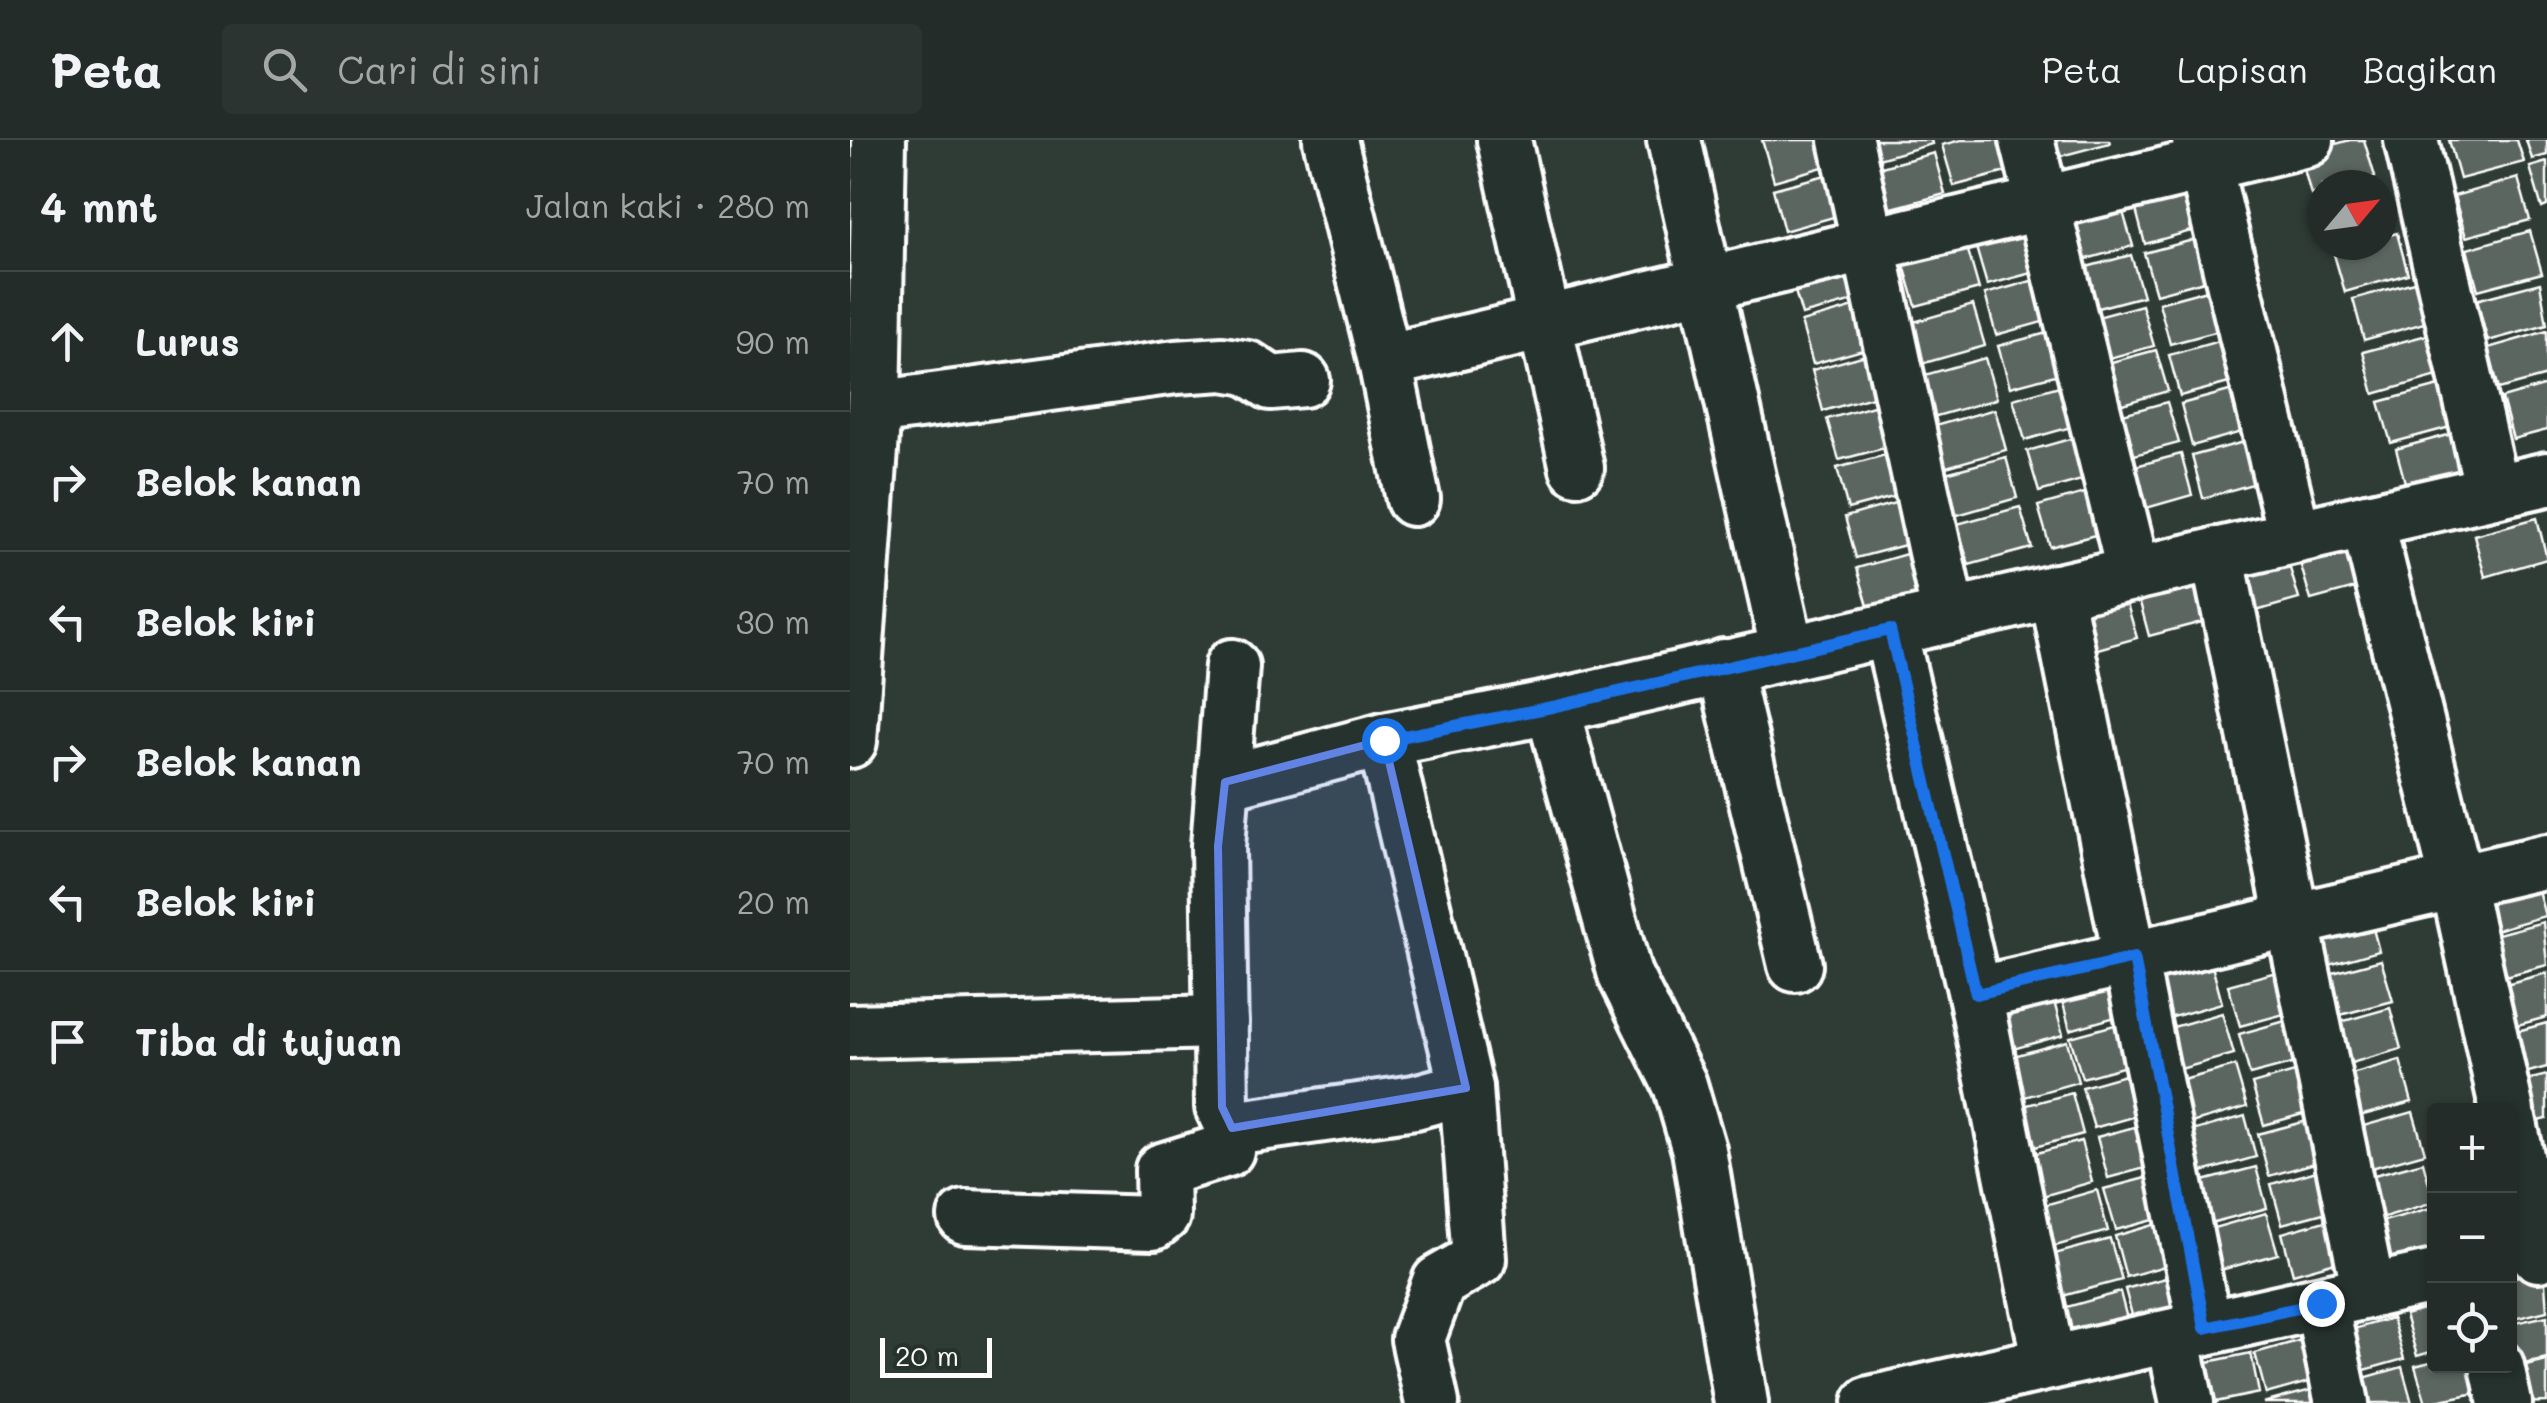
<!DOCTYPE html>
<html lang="id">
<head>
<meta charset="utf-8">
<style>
	body { margin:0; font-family:Mali,sans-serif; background:#2b3430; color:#f1f3f6 }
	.controls { position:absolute; right:30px; bottom:30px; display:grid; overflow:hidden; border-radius:10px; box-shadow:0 2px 8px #0004 }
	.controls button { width:90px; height:90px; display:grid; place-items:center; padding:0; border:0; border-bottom:2px solid #404845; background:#232c28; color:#f1f3f6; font:50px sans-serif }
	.compass { position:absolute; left:1457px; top:30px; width:90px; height:90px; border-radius:50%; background:#232c28; box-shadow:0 2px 8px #0004; rotate:61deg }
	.scale { position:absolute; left:30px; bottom:25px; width:112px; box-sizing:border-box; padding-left:10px; border:5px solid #fff; border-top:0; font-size:28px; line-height:35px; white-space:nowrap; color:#fff; -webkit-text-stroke:8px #26332d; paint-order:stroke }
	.stop { position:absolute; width:30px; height:30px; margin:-22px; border:8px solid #1a73e8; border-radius:50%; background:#fff }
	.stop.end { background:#1a73e8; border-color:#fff; box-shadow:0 2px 10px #0008 }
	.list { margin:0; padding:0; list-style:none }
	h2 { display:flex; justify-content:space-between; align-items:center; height:130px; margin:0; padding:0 40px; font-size:42px }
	h2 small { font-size:32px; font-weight:400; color:#a3a7a8 }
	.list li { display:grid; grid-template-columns:65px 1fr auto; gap:30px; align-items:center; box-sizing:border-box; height:140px; padding:0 40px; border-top:2px solid #404845 }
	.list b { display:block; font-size:38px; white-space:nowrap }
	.list em { font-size:32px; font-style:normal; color:#a3a7a8 }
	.icon { flex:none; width:55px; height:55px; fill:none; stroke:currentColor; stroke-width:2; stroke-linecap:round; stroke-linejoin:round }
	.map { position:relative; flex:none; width:1697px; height:1263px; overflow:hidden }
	header { display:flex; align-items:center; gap:60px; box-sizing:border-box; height:140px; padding:0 50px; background:#232c28; border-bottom:2px solid #404845 }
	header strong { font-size:48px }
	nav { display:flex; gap:55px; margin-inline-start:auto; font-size:35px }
	.search { width:700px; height:90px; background:#2b3430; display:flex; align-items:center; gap:25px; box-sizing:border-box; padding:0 35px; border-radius:10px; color:#a3a7a8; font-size:38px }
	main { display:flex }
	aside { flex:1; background:#232c28 }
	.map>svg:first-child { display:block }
</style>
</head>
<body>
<header>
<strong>Peta</strong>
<div class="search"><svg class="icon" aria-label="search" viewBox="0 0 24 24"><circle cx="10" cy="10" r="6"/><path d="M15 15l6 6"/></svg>Cari di sini</div>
<nav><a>Peta</a><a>Lapisan</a><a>Bagikan</a></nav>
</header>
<main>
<aside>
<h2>4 mnt<small>Jalan kaki · 280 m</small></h2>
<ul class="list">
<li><svg class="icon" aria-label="ahead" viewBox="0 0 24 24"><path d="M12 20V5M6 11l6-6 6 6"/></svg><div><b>Lurus</b></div><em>90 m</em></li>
<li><svg class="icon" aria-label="right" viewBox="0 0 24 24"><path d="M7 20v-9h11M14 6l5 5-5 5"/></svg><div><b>Belok kanan</b></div><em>70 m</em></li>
<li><svg class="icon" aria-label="left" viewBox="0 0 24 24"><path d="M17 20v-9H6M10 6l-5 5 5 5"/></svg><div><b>Belok kiri</b></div><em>30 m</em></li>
<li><svg class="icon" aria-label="right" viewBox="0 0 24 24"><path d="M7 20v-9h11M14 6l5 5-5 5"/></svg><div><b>Belok kanan</b></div><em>70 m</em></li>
<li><svg class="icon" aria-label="left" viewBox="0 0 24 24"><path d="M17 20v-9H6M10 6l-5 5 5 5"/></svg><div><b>Belok kiri</b></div><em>20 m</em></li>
<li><svg class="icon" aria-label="arrive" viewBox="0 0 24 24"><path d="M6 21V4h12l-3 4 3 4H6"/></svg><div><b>Tiba di tujuan</b></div></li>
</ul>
</aside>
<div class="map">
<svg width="1697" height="1263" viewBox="0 0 1697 1263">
	<rect width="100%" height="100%" fill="#2f3b35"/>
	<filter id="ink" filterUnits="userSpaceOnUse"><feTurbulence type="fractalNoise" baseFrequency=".01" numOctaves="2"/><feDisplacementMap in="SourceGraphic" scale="20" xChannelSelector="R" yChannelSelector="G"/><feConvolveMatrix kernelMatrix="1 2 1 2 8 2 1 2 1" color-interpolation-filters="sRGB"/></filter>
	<g filter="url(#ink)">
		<g fill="#5b6661" stroke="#fff" stroke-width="2.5">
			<polygon points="912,0 981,0 987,23 924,41"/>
			<polygon points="1012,0 1081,0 1082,4 1018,22"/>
			<polygon points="1111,0 1159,0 1167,29 1104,46 1092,5"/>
			<polygon points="1191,0 1259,0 1260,3 1196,20"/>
			<polygon points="1500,0 1514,0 1525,37 1497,45 1472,45 1472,52 1461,55 1450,14"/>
			<polygon points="1599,0 1667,0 1674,22 1610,39"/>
			<polygon points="1676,0 1697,0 1697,15 1682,19"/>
			<polygon points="1084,13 1095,54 1031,71 1020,30"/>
			<polygon points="1697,22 1697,66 1692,68 1680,27"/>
			<polygon points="987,32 998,73 934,91 923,49"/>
			<polygon points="1668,38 1680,80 1616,97 1604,56"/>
			<polygon points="1348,45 1359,86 1295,104 1284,62"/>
			<polygon points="1271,65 1283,106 1219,124 1208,83"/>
			<polygon points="1189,87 1200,128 1137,145 1125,104"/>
			<polygon points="1680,91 1692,133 1628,150 1617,109"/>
			<polygon points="1547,93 1558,134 1495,152 1483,111 1532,105 1532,97"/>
			<polygon points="1358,96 1369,137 1306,154 1294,113"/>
			<polygon points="1117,107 1129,149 1066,166 1054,125"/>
			<polygon points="1281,115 1293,156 1229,173 1218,132"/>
			<polygon points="1003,117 1015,158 952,175 940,134"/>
			<polygon points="1199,136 1210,177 1146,195 1135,154"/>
			<polygon points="1567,141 1578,182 1514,200 1503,159"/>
			<polygon points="1690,143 1697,185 1638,201 1626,160"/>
			<polygon points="1372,146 1384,187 1320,204 1309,163"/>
			<polygon points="1015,164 1027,206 963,224 951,182"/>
			<polygon points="1123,165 1135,206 1071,224 1060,183"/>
			<polygon points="1292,165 1304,206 1241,223 1229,182"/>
			<polygon points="1212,189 1224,230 1160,247 1148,206"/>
			<polygon points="1697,191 1697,236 1649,249 1638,208"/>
			<polygon points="1577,195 1588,236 1524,254 1513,212"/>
			<polygon points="1383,197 1394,239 1330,256 1319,215"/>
			<polygon points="1306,210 1318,251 1255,269 1243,227"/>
			<polygon points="1026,212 1037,253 973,271 962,230"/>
			<polygon points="1135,218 1147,259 1083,277 1071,236"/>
			<polygon points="1227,241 1239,282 1175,300 1163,259"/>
			<polygon points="1593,245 1604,286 1541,303 1529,262"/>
			<polygon points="1697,245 1697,290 1663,299 1652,258"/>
			<polygon points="1394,247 1406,288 1342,306 1331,264"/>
			<polygon points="1041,261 1053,303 989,320 977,279"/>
			<polygon points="1317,262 1329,303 1266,320 1254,279"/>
			<polygon points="1145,269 1156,310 1093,328 1081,287"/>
			<polygon points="1609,292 1621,333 1557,350 1546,309"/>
			<polygon points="1241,293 1253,334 1189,352 1177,311"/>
			<polygon points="1405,299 1417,340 1353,358 1342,316"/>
			<polygon points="1050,311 1062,352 998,369 987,328"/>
			<polygon points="1331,314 1342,355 1279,373 1267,331"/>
			<polygon points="1156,317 1167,358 1104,376 1092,334"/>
			<polygon points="1252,348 1264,390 1200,407 1188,366"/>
			<polygon points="1059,359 1070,401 1006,418 995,377"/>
			<polygon points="1170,367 1182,408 1119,425 1107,384"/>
			<polygon points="1687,378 1697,419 1635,437 1624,395"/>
			<polygon points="1512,402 1524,443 1461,460 1449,419"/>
			<polygon points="1070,410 1082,451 1019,469 1007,428"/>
			<polygon points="1437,418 1449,459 1385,477 1373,436"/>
			<polygon points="1352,438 1363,479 1299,496 1288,455"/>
			<polygon points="1275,457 1287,498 1223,516 1212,474"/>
			<polygon points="1684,735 1695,776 1632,794 1621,753"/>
			<polygon points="1518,770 1529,811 1465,829 1454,788"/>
			<polygon points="1693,782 1697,825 1641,840 1629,799"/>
			<polygon points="1531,820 1543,861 1479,878 1468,837"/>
			<polygon points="1361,822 1372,863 1309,881 1297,840"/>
			<polygon points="1441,828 1453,869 1390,886 1378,845"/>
			<polygon points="1272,831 1283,872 1220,890 1209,848"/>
			<polygon points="1697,833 1697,877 1653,889 1641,848"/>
			<polygon points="1202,854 1213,895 1149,913 1138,871"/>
			<polygon points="1540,868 1551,909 1487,927 1476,886"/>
			<polygon points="1372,873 1384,914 1320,932 1309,891"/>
			<polygon points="1453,876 1464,918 1400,935 1389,894"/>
			<polygon points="1283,880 1295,921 1232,938 1220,897"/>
			<polygon points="1697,883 1697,927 1664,936 1653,895"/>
			<polygon points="1217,901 1228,942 1164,960 1153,919"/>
			<polygon points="1550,920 1562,962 1498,979 1487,938"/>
			<polygon points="1385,926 1397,967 1334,985 1322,943"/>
			<polygon points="1466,926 1478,967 1414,985 1402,944"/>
			<polygon points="1296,929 1307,970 1244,988 1232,947"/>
			<polygon points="1697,935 1697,979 1676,984 1665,943"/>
			<polygon points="1222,953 1233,994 1170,1011 1159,970"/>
			<polygon points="1563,972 1575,1013 1511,1031 1499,990"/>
			<polygon points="1395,976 1406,1017 1342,1035 1331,994"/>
			<polygon points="1472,977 1483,1018 1419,1036 1408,994"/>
			<polygon points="1310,980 1321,1021 1258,1038 1247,997"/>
			<polygon points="1231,1001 1242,1042 1179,1060 1168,1018"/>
			<polygon points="1573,1022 1584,1062 1521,1081 1509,1039"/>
			<polygon points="1484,1026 1496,1067 1432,1084 1421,1044"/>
			<polygon points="1406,1027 1417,1068 1353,1085 1342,1044"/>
			<polygon points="1318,1032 1330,1073 1266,1090 1254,1049"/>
			<polygon points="1247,1050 1258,1091 1195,1109 1184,1068"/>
			<polygon points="1584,1067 1584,1111 1534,1125 1523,1084"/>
			<polygon points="1416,1073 1428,1114 1364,1132 1353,1091"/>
			<polygon points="1496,1075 1507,1116 1443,1134 1432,1093"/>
			<polygon points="1328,1078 1340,1119 1276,1137 1265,1096"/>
			<polygon points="1260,1099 1272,1140 1209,1157 1197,1116"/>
			<polygon points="1694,1130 1697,1171 1660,1180 1660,1138"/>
			<polygon points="1338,1132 1349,1173 1286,1190 1275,1149"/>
			<polygon points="1270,1152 1281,1194 1218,1211 1206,1170"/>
			<polygon points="1584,1167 1584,1211 1567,1216 1555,1175"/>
			<polygon points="1697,1176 1697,1218 1661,1226 1660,1184"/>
			<polygon points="1542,1178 1554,1219 1490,1237 1479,1196"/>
			<polygon points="1469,1195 1480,1236 1416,1254 1405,1213"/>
			<polygon points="1401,1213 1409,1253 1361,1263 1348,1224"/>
			<polygon points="1697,1220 1697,1262 1666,1263 1659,1229"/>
			<polygon points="1584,1221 1584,1226 1634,1226 1641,1250 1576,1263 1565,1226"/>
			<polygon points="1552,1227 1562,1263 1494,1263 1489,1245"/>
			<polygon points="1476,1246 1480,1263 1413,1263"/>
		</g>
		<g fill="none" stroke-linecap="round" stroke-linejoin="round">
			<defs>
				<g id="minor">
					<polyline points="480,0 535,221 563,359"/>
					<polyline points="654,0 727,328"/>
					<polyline points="824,0 938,513"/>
					<polyline points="996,0 1099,476"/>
					<polyline points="1177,0 1284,434"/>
					<polyline points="1349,0 1444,394"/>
					<polyline points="1561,0 1642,351"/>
					<polyline points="535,221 1457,0"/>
					<polyline points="24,268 326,227 373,224 398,228 421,243 453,240"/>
					<polyline points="1517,380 1607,742 1657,971"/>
					<polyline points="1367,414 1519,1152"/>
					<polyline points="1206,451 1355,1188"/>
					<polyline points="1040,490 1125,854 1199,1223"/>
					<polyline points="874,526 945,825"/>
					<polyline points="702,567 775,835 830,945 849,1010 891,1263"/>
					<polyline points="0,601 24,268 29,0"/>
					<polyline points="375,642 534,600 702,567 1697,339"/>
					<polyline points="1125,854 1697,721"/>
					<polyline points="0,891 371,882"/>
					<polyline points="1660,983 1688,1115"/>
					<polyline points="382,988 565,962 616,948 534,600"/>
					<polyline points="115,1077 303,1083 313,1075 312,1030 377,1010 382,988 372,967 368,706 382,526"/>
					<polyline points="1471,1163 1492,1263"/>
					<polyline points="1323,1196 1337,1263"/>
					<polyline points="1647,1226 1655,1263"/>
					<polyline points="582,1263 568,1199 589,1142 629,1119 616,948"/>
					<polyline points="1020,1263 1584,1137"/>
				</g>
			</defs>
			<use href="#minor" stroke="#fff" stroke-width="60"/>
			<use href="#minor" stroke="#26332d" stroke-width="52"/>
		</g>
	</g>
	<g fill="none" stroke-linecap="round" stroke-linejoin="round" filter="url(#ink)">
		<polyline stroke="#1a73e8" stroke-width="12" points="534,600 702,567 1040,490 1126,854 1284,818 1355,1188 1471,1163"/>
	</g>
	<path fill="#6183e4" fill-opacity="0.2" stroke="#6183e4" stroke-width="8" stroke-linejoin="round" d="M 534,600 L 616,948 L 382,988 L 372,967 L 368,706 L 375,642 Z"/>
</svg>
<div class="controls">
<button>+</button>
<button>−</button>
<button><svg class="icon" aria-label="locate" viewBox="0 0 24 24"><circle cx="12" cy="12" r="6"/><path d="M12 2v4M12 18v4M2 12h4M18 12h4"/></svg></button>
</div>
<svg class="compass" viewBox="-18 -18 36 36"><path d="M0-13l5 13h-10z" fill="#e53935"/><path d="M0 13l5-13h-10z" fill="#a3a7a8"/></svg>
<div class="scale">20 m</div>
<div class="stop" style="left:534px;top:600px"></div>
<div class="stop end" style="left:1471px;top:1163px"></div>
</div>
</main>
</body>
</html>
